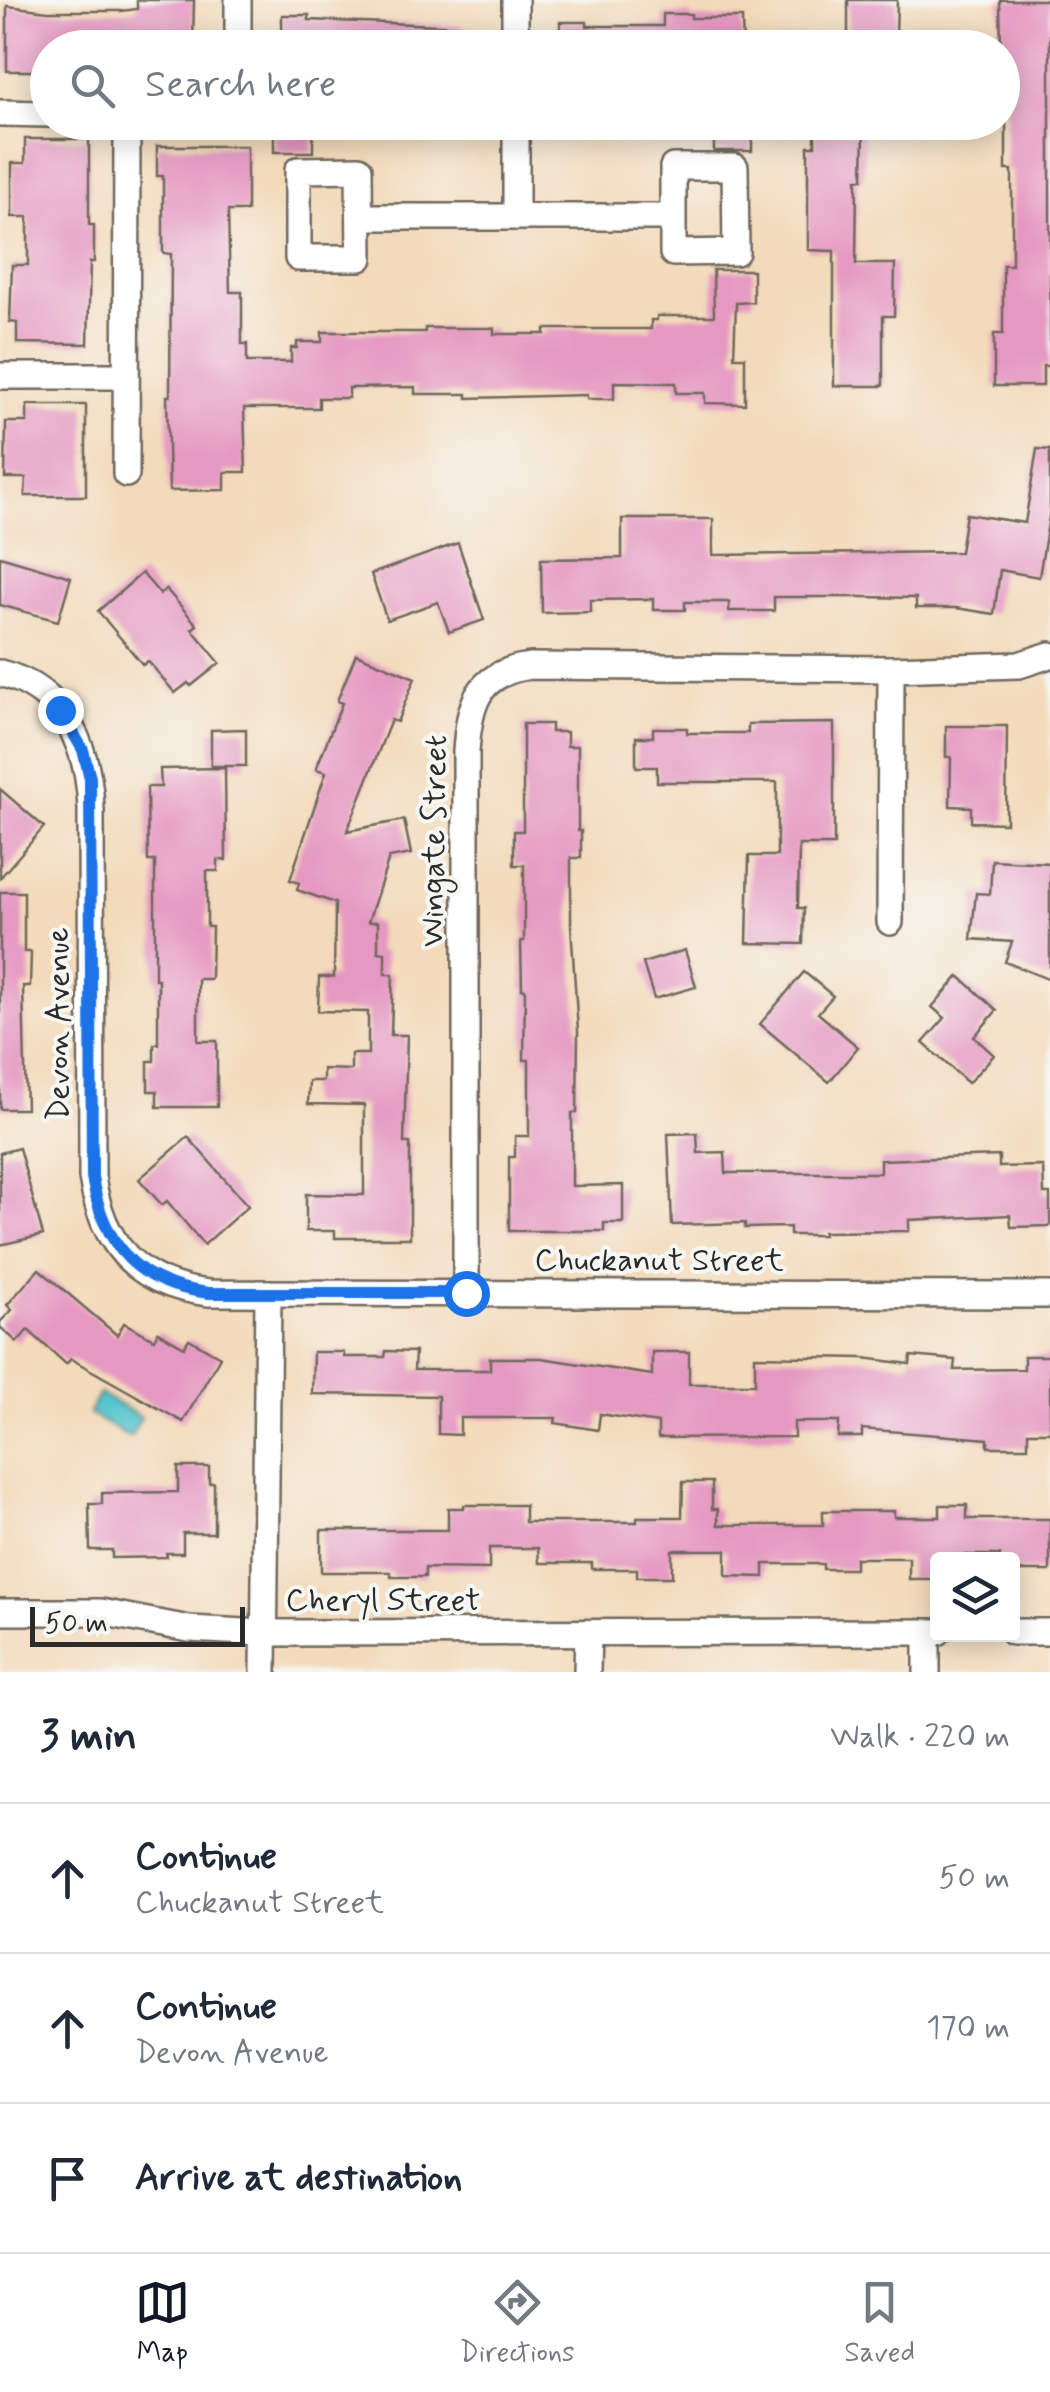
<!DOCTYPE html>
<html lang="en">
<head>
<meta charset="utf-8">
<style>
	body { margin:0; font-family:Mynerve,sans-serif; background:#f2f2f3; color:#1f2937 }
	.controls { position:absolute; right:30px; bottom:30px; display:grid; overflow:hidden; border-radius:10px; box-shadow:0 5px 25px #0003 }
	.controls button { width:90px; height:90px; display:grid; place-items:center; padding:0; border:0; border-bottom:2px solid #e0e1e3; background:#fff; color:#1f2937; font:50px sans-serif }
	.scale { position:absolute; left:30px; bottom:25px; width:215px; box-sizing:border-box; padding-left:10px; border:5px solid #2b2b2b; border-top:0; font-size:28px; line-height:35px; white-space:nowrap; color:#2b2b2b; -webkit-text-stroke:8px #f6f6f2; paint-order:stroke }
	.stop { position:absolute; width:30px; height:30px; margin:-22px; border:8px solid #1a73e8; border-radius:50%; background:#fff }
	.stop.end { background:#1a73e8; border-color:#fff; box-shadow:0 2px 10px #0008 }
	.list { margin:0; padding:0; list-style:none }
	h2 { display:flex; justify-content:space-between; align-items:center; height:130px; margin:0; padding:0 40px; font-size:42px }
	h2 small { font-size:32px; font-weight:400; color:#747a83 }
	.list li { display:grid; grid-template-columns:65px 1fr auto; gap:30px; align-items:center; box-sizing:border-box; height:150px; padding:0 40px; border-top:2px solid #e0e1e3 }
	.list b { display:block; font-size:38px; white-space:nowrap }
	.list p { margin:0; font-size:32px; white-space:nowrap; color:#747a83 }
	.list em { font-size:32px; font-style:normal; color:#747a83 }
	.icon { flex:none; width:55px; height:55px; fill:none; stroke:currentColor; stroke-width:2; stroke-linecap:round; stroke-linejoin:round }
	.map { position:relative; flex:none; width:1050px; height:1672px; overflow:hidden }
	.search { position:absolute; background:#fff; box-shadow:0 5px 25px #0003; left:30px; right:30px; top:30px; height:110px; display:flex; align-items:center; gap:25px; box-sizing:border-box; padding:0 35px; border-radius:55px; color:#747a83; font-size:38px }
	.sheet { height:580px; background:#fff }
	nav { display:flex; justify-content:space-around; align-items:center; box-sizing:border-box; height:140px; border-top:2px solid #e0e1e3; background:#fff; font-size:28px; color:#747a83 }
	nav a { display:grid; justify-items:center; gap:5px }
	nav .on { color:#111827 }
	.map>svg:first-child { display:block }
</style>
</head>
<body>
<div class="map">
<svg width="1050" height="1672" viewBox="0 0 1050 1672">
	<rect width="100%" height="100%" fill="#f6f6f2"/>
	<filter id="ink" filterUnits="userSpaceOnUse"><feTurbulence type="fractalNoise" baseFrequency=".01" numOctaves="2"/><feDisplacementMap in="SourceGraphic" scale="20" xChannelSelector="R" yChannelSelector="G"/><feConvolveMatrix kernelMatrix="1 2 1 2 8 2 1 2 1" color-interpolation-filters="sRGB"/></filter>
	<filter id="wash" filterUnits="userSpaceOnUse"><feTurbulence type="fractalNoise" baseFrequency=".0048" numOctaves="4" result="noise"/><feDisplacementMap in="SourceGraphic" scale="40" xChannelSelector="R" yChannelSelector="G"/><feGaussianBlur stdDeviation="2.25" result="paint"/><feColorMatrix in="noise" values="0 0 0 0 0 0 0 0 0 0 0 0 0 0 0 0 0 1.4 0 .05"/><feComposite in="paint" operator="in"/></filter>
	<g filter="url(#wash)">
		<rect width="100%" height="100%" fill="#f3daba"/>
		<polygon fill="#57c5cd" stroke="#41787c" stroke-width="2.5" points="100,1394 141,1417 130,1437 89,1414"/>
		<g id="blocks">
			<g fill="#e598c1">
				<polygon points="137,0 194,0 193,48 48,48 48,71 7,71 7,6 48,11 122,11 137,9"/>
				<polygon points="848,0 897,0 896,38 848,38"/>
				<polygon points="1000,0 1050,0 1050,366 1043,366 1043,386 994,386 994,334 1003,334 1003,265 1012,265 1012,170 1006,170 1006,99 1002,99"/>
				<polygon points="663,14 691,14 691,18 742,18 743,48 560,48 560,22 587,22 587,26 663,26"/>
				<polygon points="282,15 309,15 309,20 464,26 464,48 282,48"/>
				<rect x="274" y="122" width="39" height="30"/>
				<rect x="714" y="122" width="38" height="29"/>
				<polygon points="815,126 864,127 863,179 857,179 856,264 895,264 894,316 883,316 883,386 834,386 834,251 808,250 808,146 815,146"/>
				<polygon points="25,139 89,139 89,225 94,225 94,262 90,262 88,344 17,343 17,323 10,322 12,265 28,265 28,217 12,217 12,163 25,163"/>
				<polygon points="157,146 247,146 247,211 228,211 230,292 242,292 242,344 247,344 247,362 291,362 291,348 297,348 297,342 322,342 322,332 425,332 425,328 494,328 494,334 545,334 545,329 651,329 651,320 657,320 657,316 714,316 713,270 753,270 753,302 736,303 734,357 745,357 745,404 705,403 705,393 676,393 676,383 614,382 614,399 587,399 587,395 467,398 467,394 415,394 415,387 349,388 349,398 319,398 319,408 244,408 246,472 225,472 225,490 169,491 167,396 170,396 171,254 163,253 163,176 157,176"/>
				<polygon points="27,405 86,405 86,496 25,496 26,478 5,478 6,422 27,422"/>
				<polygon points="1037,449 1050,450 1050,511 1039,577 1000,570 994,614 956,608 916,608 916,598 863,597 774,597 774,611 729,611 729,602 685,602 685,610 653,610 653,599 590,600 590,612 542,613 541,559 622,558 622,519 713,519 713,555 960,552 966,514 1025,523"/>
				<polygon points="458,543 484,620 449,632 438,602 387,620 371,574"/>
				<polygon points="0,556 71,577 58,621 0,605"/>
				<polygon points="142,573 160,594 166,589 197,625 192,629 220,663 191,686 188,683 175,693 148,661 143,665 98,611"/>
				<polygon points="356,654 415,678 397,722 391,720 347,831 404,820 411,854 389,858 368,922 378,922 378,952 385,953 385,974 393,974 391,1035 407,1035 404,1143 410,1143 410,1238 335,1238 335,1231 306,1231 306,1194 364,1195 364,1105 308,1104 309,1081 323,1081 323,1069 351,1070 351,1054 368,1054 368,1012 318,1011 319,977 334,977 335,903 297,890 299,883 290,880 326,772 316,769 342,703 337,701"/>
				<polygon points="834,723 834,845 799,845 798,908 804,908 803,944 747,943 749,856 777,856 777,782 657,782 657,767 636,767 636,737 653,737 653,728 687,728 687,733 748,733 748,724"/>
				<polygon points="523,724 551,724 551,732 567,732 567,746 578,746 578,831 581,831 581,858 571,858 571,925 578,1031 577,1113 572,1113 572,1186 623,1185 623,1223 604,1223 604,1231 509,1231 509,1157 515,1157 515,1136 529,1136 529,1060 524,1060 525,989 522,989 521,941 524,941 524,865 514,865 514,831 523,831"/>
				<polygon points="946,726 1007,726 1006,823 971,822 971,807 950,806 951,757 946,757"/>
				<polygon points="246,729 246,766 211,766 211,730"/>
				<polygon points="225,768 226,860 218,860 218,871 207,871 207,927 212,927 211,979 198,979 198,1041 217,1041 217,1107 157,1107 157,1091 148,1091 148,1061 154,1061 154,1044 158,1044 158,979 155,979 155,861 148,861 147,787 161,787 160,769"/>
				<polygon points="0,789 44,827 0,878"/>
				<polygon points="992,860 1050,863 1050,980 1005,962 1012,942 971,939 976,893 990,894"/>
				<polygon points="0,892 24,892 24,952 31,952 30,986 23,986 26,1109 0,1109"/>
				<polygon points="685,950 696,987 654,999 643,963"/>
				<polygon points="804,972 833,996 818,1013 858,1047 829,1082 760,1024"/>
				<polygon points="959,976 997,1010 974,1037 994,1055 968,1083 923,1043 945,1018 932,1007"/>
				<polygon points="697,1133 698,1153 725,1152 726,1173 880,1173 880,1160 999,1156 999,1167 1043,1166 1044,1194 1050,1194 1050,1226 1011,1227 1010,1215 909,1220 909,1231 823,1232 823,1235 790,1235 790,1227 745,1228 745,1223 672,1225 668,1134"/>
				<polygon points="188,1137 248,1206 204,1245 167,1201 162,1205 139,1179"/>
				<polygon points="19,1148 43,1235 0,1245 0,1153"/>
				<polygon points="39,1269 117,1335 124,1323 154,1339 158,1332 184,1347 189,1339 220,1357 183,1422 71,1359 66,1364 28,1330 17,1342 0,1327 0,1322 12,1310 7,1305"/>
				<polygon points="386,1351 415,1352 414,1370 490,1370 490,1358 541,1358 652,1375 652,1352 689,1352 689,1384 755,1384 755,1356 863,1358 910,1364 911,1356 955,1360 954,1370 1024,1369 1024,1356 1050,1356 1050,1432 1028,1432 1028,1447 988,1447 988,1439 862,1429 862,1437 838,1437 839,1422 794,1422 794,1437 658,1438 658,1423 600,1414 598,1430 555,1423 556,1418 460,1418 460,1435 438,1434 438,1396 312,1394 313,1352 344,1352 344,1357 385,1357"/>
				<polygon points="178,1467 209,1467 209,1483 214,1483 214,1533 183,1533 183,1553 166,1553 167,1557 112,1558 112,1550 90,1550 89,1504 102,1504 102,1493 178,1492"/>
				<polygon points="683,1482 712,1482 712,1509 718,1509 718,1525 823,1525 823,1511 894,1511 894,1517 940,1517 940,1505 967,1505 967,1519 1050,1519 1050,1571 1012,1571 1012,1560 1000,1560 1000,1555 952,1555 952,1560 938,1560 938,1579 909,1579 909,1558 855,1558 855,1569 823,1569 823,1564 764,1564 764,1577 726,1576 726,1550 672,1550 672,1577 637,1577 637,1569 592,1569 592,1563 539,1563 538,1548 489,1548 489,1569 425,1568 425,1577 391,1577 391,1572 321,1572 321,1530 448,1530 448,1508 464,1508 464,1505 525,1505 525,1522 637,1522 637,1517 682,1517"/>
			</g>
		</g>
	</g>
	<g filter="url(#ink)">
		<use href="#blocks" fill-opacity="0" stroke="#71685d" stroke-width="2.5"/>
		<g fill="none" stroke-linecap="round" stroke-linejoin="round">
			<defs>
				<g id="minor">
					<polyline points="515,0 515,48"/>
					<polyline points="238,48 238,0"/>
					<polyline points="0,113 48,114"/>
					<polygon points="359,169 360,258 298,258 298,170"/>
					<polyline points="360,217 516,217 516,122"/>
					<polyline points="516,217 673,217 673,253 736,252 735,167 673,167 673,217"/>
					<polyline points="0,376 126,376"/>
					<polyline points="126,474 127,122"/>
					<path d="M 0,673 C 65,689 89,748 91,809 L 92,1177 C 102,1246 138,1285 209,1293 L 1050,1295"/>
					<polyline points="890,922 891,669"/>
					<path d="M 466,1293 L 466,752 C 469,704 477,673 530,666 L 891,669 L 1019,665 L 1050,655"/>
					<polyline points="0,1612 101,1612 189,1629 264,1633 938,1632"/>
					<polyline points="927,1632 927,1672"/>
					<polyline points="1012,1632 1050,1632"/>
					<polyline points="264,1672 268,1293"/>
					<polyline points="587,1672 588,1633"/>
				</g>
			</defs>
			<use href="#minor" stroke="#71685d" stroke-width="30"/>
			<use href="#minor" stroke="#fff" stroke-width="25"/>
		</g>
	</g>
	<g fill="none" stroke-linecap="round" stroke-linejoin="round" filter="url(#ink)">
		<path stroke="#1a73e8" stroke-width="12" d="M 60,710 L 83,750 L 90,778 L 92,1177 C 103,1246 138,1285 209,1293 L 466,1293"/>
	</g>
	<g text-anchor="middle" dominant-baseline="central" stroke-width="8" stroke-linejoin="round" paint-order="stroke">
		<g font-size="32" fill="#2b2b2b" stroke="#f6f6f2">
			<text transform="translate(435 841) rotate(-89)">Wingate Street</text>
			<text transform="translate(59 1024) rotate(-90)">Devon Avenue</text>
			<text x="659" y="1261">Chuckanut Street</text>
			<text x="383" y="1601">Cheryl Street</text>
		</g>
	</g>
</svg>
<div class="controls">
<button><svg class="icon" aria-label="layers" viewBox="0 0 24 24"><path d="M12 4l9 5-9 5-9-5zM3 14l9 5 9-5"/></svg></button>
</div>
<div class="scale">50 m</div>
<div class="stop" style="left:466px;top:1293px"></div>
<div class="stop end" style="left:60px;top:710px"></div>
<div class="search"><svg class="icon" aria-label="search" viewBox="0 0 24 24"><circle cx="10" cy="10" r="6"/><path d="M15 15l6 6"/></svg>Search here</div>
</div>
<section class="sheet">
<h2>3 min<small>Walk · 220 m</small></h2>
<ul class="list">
<li><svg class="icon" aria-label="ahead" viewBox="0 0 24 24"><path d="M12 20V5M6 11l6-6 6 6"/></svg><div><b>Continue</b><p>Chuckanut Street</p></div><em>50 m</em></li>
<li><svg class="icon" aria-label="ahead" viewBox="0 0 24 24"><path d="M12 20V5M6 11l6-6 6 6"/></svg><div><b>Continue</b><p>Devon Avenue</p></div><em>170 m</em></li>
<li><svg class="icon" aria-label="arrive" viewBox="0 0 24 24"><path d="M6 21V4h12l-3 4 3 4H6"/></svg><div><b>Arrive at destination</b></div></li>
</ul>
</section>
<nav>
<a class="on"><svg class="icon" aria-label="map" viewBox="0 0 24 24"><path d="M3 6l6-2 6 2 6-2v14l-6 2-6-2-6 2zM9 4v14M15 6v14"/></svg>Map</a>
<a><svg class="icon" aria-label="directions" viewBox="0 0 24 24"><path d="M12 3l9 9-9 9-9-9zM9 14v-3h6M13 9l2 2-2 2"/></svg>Directions</a>
<a><svg class="icon" aria-label="saved" viewBox="0 0 24 24"><path d="M7 4h10v16l-5-4-5 4z"/></svg>Saved</a>
</nav>
</body>
</html>
